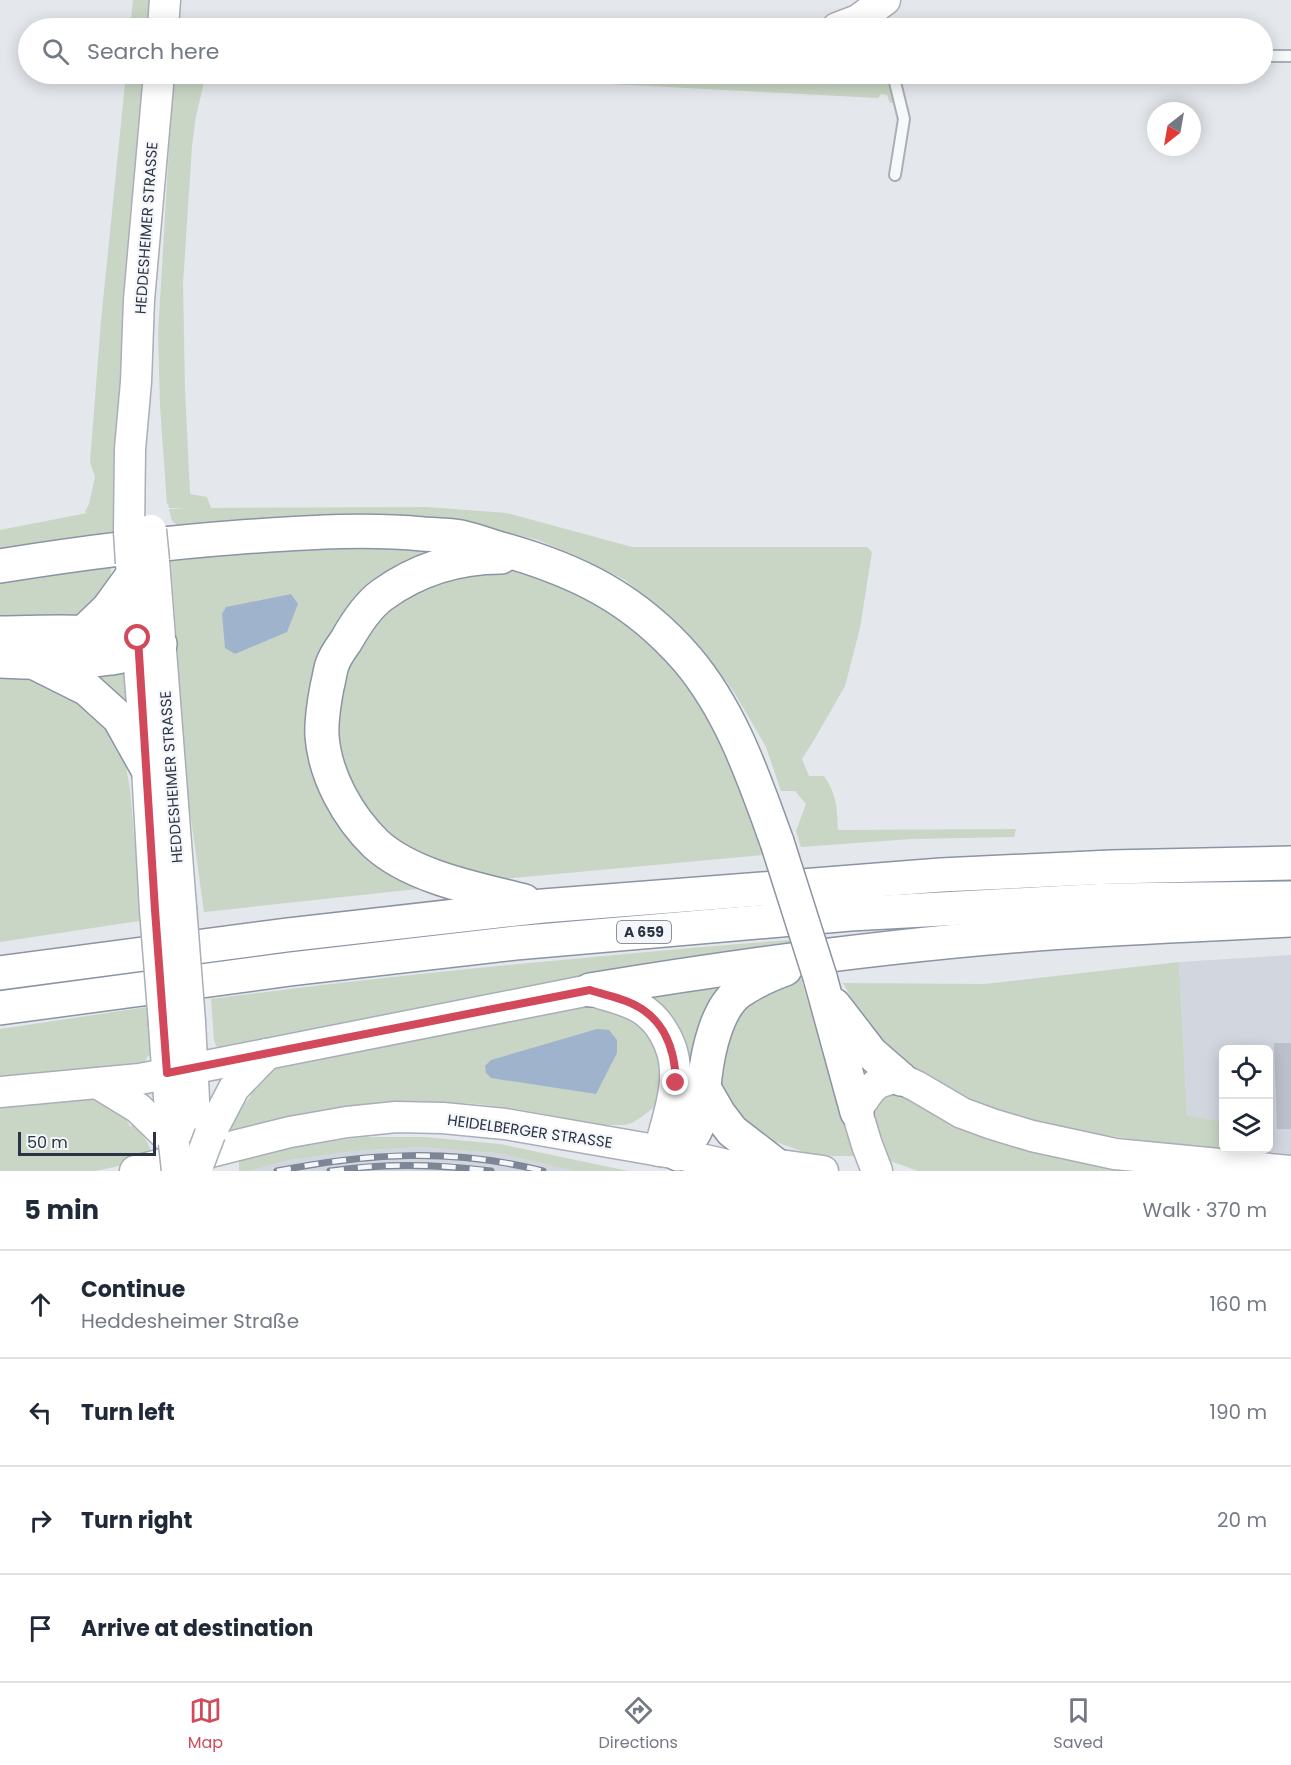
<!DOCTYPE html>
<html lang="en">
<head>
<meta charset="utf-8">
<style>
	body { margin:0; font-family:Poppins,sans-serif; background:#f2f2f3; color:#1f2937 }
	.controls { position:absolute; right:18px; bottom:18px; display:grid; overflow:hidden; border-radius:9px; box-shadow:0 3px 15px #0003 }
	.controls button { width:54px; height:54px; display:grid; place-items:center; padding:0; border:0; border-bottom:2px solid #e0e1e3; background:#fff; color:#1f2937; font:30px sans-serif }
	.compass { position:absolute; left:1147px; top:102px; width:54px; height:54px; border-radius:50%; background:#fff; box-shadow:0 3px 15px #0003; rotate:211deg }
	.scale { position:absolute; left:18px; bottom:15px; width:138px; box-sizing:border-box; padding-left:6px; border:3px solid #2b3445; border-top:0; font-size:16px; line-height:21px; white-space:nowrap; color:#2b3445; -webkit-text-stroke:4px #f4f6f9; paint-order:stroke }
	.stop { position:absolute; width:18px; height:18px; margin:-14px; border:4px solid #d1495b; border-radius:50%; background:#fff }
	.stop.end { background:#d1495b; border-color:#fff; box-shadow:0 2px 6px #0008 }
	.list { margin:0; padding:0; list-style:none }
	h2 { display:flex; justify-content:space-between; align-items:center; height:78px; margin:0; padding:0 24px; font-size:26px }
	h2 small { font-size:20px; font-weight:400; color:#747a83 }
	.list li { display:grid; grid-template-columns:39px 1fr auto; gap:18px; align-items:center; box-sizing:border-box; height:108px; padding:0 24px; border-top:2px solid #e0e1e3 }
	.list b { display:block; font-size:22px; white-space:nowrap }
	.list p { margin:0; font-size:20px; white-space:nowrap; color:#747a83 }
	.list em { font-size:20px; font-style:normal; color:#747a83 }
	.icon { flex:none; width:33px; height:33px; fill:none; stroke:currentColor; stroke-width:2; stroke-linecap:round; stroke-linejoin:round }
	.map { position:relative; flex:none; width:1291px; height:1171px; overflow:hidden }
	.search { position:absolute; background:#fff; box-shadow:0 3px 15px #0003; left:18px; right:18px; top:18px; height:66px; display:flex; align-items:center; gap:15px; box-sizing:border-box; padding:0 21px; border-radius:33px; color:#747a83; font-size:22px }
	.sheet { height:510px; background:#fff }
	nav { display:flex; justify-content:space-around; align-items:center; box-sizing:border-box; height:84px; border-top:2px solid #e0e1e3; background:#fff; font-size:16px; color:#747a83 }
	nav a { display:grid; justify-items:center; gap:3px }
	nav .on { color:#d1495b }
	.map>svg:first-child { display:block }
</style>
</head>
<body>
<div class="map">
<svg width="1291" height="1171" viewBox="0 0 1291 1171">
	<rect width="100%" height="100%" fill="#e4e7ec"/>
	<g fill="#d2d6de">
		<polygon points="1291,955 1291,1160 1262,1158 1264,1149 1268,1148 1268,1050 1224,1050 1223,1122 1187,1115 1179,962"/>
		<polygon points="419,1147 497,1153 575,1171 249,1171 289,1160 355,1151"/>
	</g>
	<g fill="#c9d6c5">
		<polygon points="133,0 156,0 147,19 133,28 130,28"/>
		<polygon points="126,74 146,74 114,533 106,537 0,552 0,530 87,513 85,512 89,504 95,477 90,462 101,321"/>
		<path d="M 176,74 L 206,74 L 196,116 L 192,146 L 183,284 L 185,389 L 190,494 L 207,497 L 211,508 L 427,507 L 507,513 L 632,547 L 867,547 L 872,552 L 860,628 L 845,686 L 814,740 L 802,759 L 809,776 L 824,776 C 837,795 837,808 838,830 L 1016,829 L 1014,837 L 911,839 L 801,847 L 796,831 L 806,804 L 795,791 L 781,791 L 766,747 L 734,692 L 701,648 L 666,613 L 625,580 L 579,557 L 538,540 L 497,530 L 414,520 L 179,526 L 172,521 L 169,509 L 187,509 L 169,508 L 168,504 L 167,505 L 160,406 L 158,334 L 171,115 L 174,82 Z"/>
		<polygon points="418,74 599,74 703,76 723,74 886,74 889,78 894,103 890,103 887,95 881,94 878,98"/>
		<polygon points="463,546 353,611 325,784 427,888 204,912 188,797 170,551"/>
		<polygon points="111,559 111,574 106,589 83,614 67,619 0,623 0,574"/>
		<polygon points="509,566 608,604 688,679 719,731 763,855 503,879 464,877 396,848 354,802 331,727 351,643 406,587"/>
		<polygon points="125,665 133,722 74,670"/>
		<polygon points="0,675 19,677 46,683 74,696 106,724 125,761 130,789 137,869 139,921 0,942"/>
		<path d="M 877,933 L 219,1053 L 214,1040 L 211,999 C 433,970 655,950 877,933 Z"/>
		<polygon points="1179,962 1187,1115 1223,1122 1224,1148 1264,1149 1262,1158 1090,1133 1007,1114 955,1094 911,1070 868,1027 843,983 984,984"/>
		<polygon points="800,975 809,1005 813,1004 856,1156 832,1156 804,1152 759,1136 745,1129 715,1074 737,1010"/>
		<polygon points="726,982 694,1081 643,995"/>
		<polygon points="598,1004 641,1022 664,1061 660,1098 653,1108 643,1116 632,1123 624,1125 605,1125 522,1110 478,1104 437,1102 372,1106 228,1135 237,1113 251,1096 247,1090 270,1071 296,1059 566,1005"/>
		<polygon points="147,1007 150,1044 153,1046 153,1052 147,1057 142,1069 0,1083 0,1029"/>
		<polygon points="893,1089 1196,1171 918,1171 890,1161 876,1122 871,1123 871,1101"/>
		<path d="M 81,1097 L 106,1100 L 126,1118 L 130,1127 L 133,1125 C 144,1134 150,1145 153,1159 L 95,1171 L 0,1171 L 0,1101 Z"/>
		<polygon points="362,1137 424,1137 500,1144 628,1171 575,1171 497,1153 419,1147 355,1151 289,1160 249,1171 239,1171 239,1155"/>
	</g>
	<g fill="#9fb4cc">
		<polygon points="291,594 298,604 287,632 235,654 225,648 222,614 226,607"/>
		<polygon points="597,1029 609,1030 617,1040 617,1053 596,1094 491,1078 486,1073 485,1066 491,1060"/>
	</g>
	<polygon fill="#bbc0ca" points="1274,1043 1291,1043 1291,1129 1277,1129"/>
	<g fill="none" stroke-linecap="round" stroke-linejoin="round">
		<defs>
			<g id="lane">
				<polyline points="1262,56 1291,56"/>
				<polyline points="893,74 904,119 895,175"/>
			</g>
			<g id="secondary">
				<polyline points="163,28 165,0"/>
				<polyline points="837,28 858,20 885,0"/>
				<polyline points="129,532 130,449 136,382 139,300 159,74"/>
				<polyline points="154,561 181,907"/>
				<polyline points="131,563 147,768 155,910"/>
				<polyline points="190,1022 196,1138"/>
				<polyline points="164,1024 169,1098 174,1143"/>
				<polyline points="97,1083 138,1108 174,1143"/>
				<path d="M 0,1092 L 140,1079 L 590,990 C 607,996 626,999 642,1009 C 651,1015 659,1024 664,1033 C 687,1071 669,1111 659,1151"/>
				<polyline points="210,1134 234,1088 267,1054"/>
				<polyline points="751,1161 823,1171"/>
				<polyline points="135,1171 290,1132 347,1122 396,1117 443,1118 505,1124 678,1154 754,1171"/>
				<polyline points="877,1171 867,1145 857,1112 861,1103 871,1089 878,1083 894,1078 901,1079 916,1086 962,1113 992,1124 1032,1136 1115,1154 1291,1171"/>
			</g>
			<g id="highway">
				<path d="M 501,557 C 457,557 418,569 382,595 C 367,606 355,625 346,641 C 341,648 335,656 332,665 C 330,671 329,680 327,687 C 324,703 321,720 322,736 C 325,776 348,817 376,844 C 412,877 477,889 524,901"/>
				<path d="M 0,566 C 80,553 160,543 241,537 C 302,533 363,528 423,534 C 436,535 449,535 461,537 C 474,540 488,545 501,549 C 577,570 635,599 687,659 C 732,712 754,779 777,842"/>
				<polyline points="84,632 108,609 132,576"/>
				<path d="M 0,633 C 52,632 105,629 156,642"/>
				<path d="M 0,661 C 36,663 76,663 111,658 C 128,656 145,649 160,644"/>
				<polyline points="37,664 87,689 119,718 147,768"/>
				<polyline points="0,973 287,935 543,906 941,875 1111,867 1291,863"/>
				<polyline points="820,977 857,1112"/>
				<path d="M 590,990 C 747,964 905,943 1064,932 C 1139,927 1215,924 1291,920"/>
				<polyline points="834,1005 871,1053 901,1079"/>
				<polyline points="0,1008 290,969 515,943 850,914 1108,900 1291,898"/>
				<polyline points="704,1088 719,1114 732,1131 776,1165"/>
				<path d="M 678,1154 C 685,1146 693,1137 697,1127 C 703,1112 703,1093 705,1077 C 708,1051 717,1008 739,992 C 753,982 769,975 785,969"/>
			</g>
		</defs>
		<use href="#lane" stroke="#a9aeb7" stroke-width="14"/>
		<use href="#secondary" stroke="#a9aeb7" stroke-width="33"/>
		<use href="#highway" stroke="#8b94a3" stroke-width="36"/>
		<use href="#lane" stroke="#f7f8fa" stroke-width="10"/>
		<use href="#secondary" stroke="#fff" stroke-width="30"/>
		<use href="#highway" stroke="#fff" stroke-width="33"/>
		<defs>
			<g id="rail">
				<path d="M 277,1171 C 367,1153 453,1148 543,1171"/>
				<path d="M 330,1171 C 384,1163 437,1164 491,1171"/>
			</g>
		</defs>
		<use href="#rail" stroke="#7d8696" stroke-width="7"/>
		<use href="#rail" stroke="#f4f6f9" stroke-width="4.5" stroke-dasharray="14" stroke-linecap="butt"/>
		<defs>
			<g id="secondary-bridge">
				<polyline points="151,530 154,561"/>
				<polyline points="129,532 131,563"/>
				<polyline points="181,907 190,1022"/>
				<polyline points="155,910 164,1024"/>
				<polyline points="174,1143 177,1171"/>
				<polyline points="199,1163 210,1134"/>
			</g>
			<polyline id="highway-bridge" points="777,842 820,977"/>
		</defs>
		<use href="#secondary-bridge" stroke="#a9aeb7" stroke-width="33" stroke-linecap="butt"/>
		<use href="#highway-bridge" stroke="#8b94a3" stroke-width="36" stroke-linecap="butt"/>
		<use href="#secondary-bridge" stroke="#fff" stroke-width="30"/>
		<use href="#highway-bridge" stroke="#fff" stroke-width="33"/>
	</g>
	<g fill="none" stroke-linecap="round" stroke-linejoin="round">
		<path stroke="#d1495b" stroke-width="8" d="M 138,638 L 155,910 L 167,1073 L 590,990 C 601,994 614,996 626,1001 C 663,1015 675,1046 676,1083"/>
	</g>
	<g text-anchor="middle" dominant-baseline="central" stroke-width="4.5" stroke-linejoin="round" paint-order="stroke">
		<rect fill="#f4f6f9" stroke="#676e7b" stroke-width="1.5" x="617" y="921" width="54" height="22" rx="4.5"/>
		<g font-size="14" font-weight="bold" fill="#2b3445">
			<text x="644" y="932">A 659</text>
		</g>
		<g font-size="15" fill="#2b3445" stroke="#f4f6f9">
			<text transform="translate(146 228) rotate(-86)">HEDDESHEIMER STRASSE</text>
			<text transform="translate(171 777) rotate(-94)">HEDDESHEIMER STRASSE</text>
			<text transform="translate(530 1131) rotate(8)">HEIDELBERGER STRASSE</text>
		</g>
	</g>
</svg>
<div class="controls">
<button><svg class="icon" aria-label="locate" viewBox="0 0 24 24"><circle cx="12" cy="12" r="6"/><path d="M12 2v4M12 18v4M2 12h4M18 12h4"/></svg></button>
<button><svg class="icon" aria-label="layers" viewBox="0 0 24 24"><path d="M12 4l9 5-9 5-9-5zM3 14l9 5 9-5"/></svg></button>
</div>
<svg class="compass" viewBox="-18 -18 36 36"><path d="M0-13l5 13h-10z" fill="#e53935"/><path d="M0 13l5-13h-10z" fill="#747a83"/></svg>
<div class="scale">50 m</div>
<div class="stop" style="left:138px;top:638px"></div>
<div class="stop end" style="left:676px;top:1083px"></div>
<div class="search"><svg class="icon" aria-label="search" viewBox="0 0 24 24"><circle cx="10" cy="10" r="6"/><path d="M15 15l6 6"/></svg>Search here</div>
</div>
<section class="sheet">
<h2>5 min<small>Walk · 370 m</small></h2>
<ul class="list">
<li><svg class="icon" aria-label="ahead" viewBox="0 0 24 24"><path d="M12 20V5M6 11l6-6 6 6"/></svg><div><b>Continue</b><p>Heddesheimer Straße</p></div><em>160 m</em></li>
<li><svg class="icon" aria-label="left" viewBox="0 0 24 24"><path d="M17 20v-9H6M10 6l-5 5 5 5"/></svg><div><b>Turn left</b></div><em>190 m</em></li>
<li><svg class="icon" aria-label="right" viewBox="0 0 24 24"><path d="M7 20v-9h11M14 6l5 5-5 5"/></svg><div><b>Turn right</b></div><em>20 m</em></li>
<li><svg class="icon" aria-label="arrive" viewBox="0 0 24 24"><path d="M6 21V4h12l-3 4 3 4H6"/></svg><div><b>Arrive at destination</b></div></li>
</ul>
</section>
<nav>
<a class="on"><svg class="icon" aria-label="map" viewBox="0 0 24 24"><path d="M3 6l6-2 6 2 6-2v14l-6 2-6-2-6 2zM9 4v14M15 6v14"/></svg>Map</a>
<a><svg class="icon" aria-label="directions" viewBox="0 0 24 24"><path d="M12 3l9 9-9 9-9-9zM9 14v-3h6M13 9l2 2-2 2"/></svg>Directions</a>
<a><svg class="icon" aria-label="saved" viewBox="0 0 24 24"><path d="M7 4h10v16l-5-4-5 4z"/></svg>Saved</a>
</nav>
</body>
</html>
